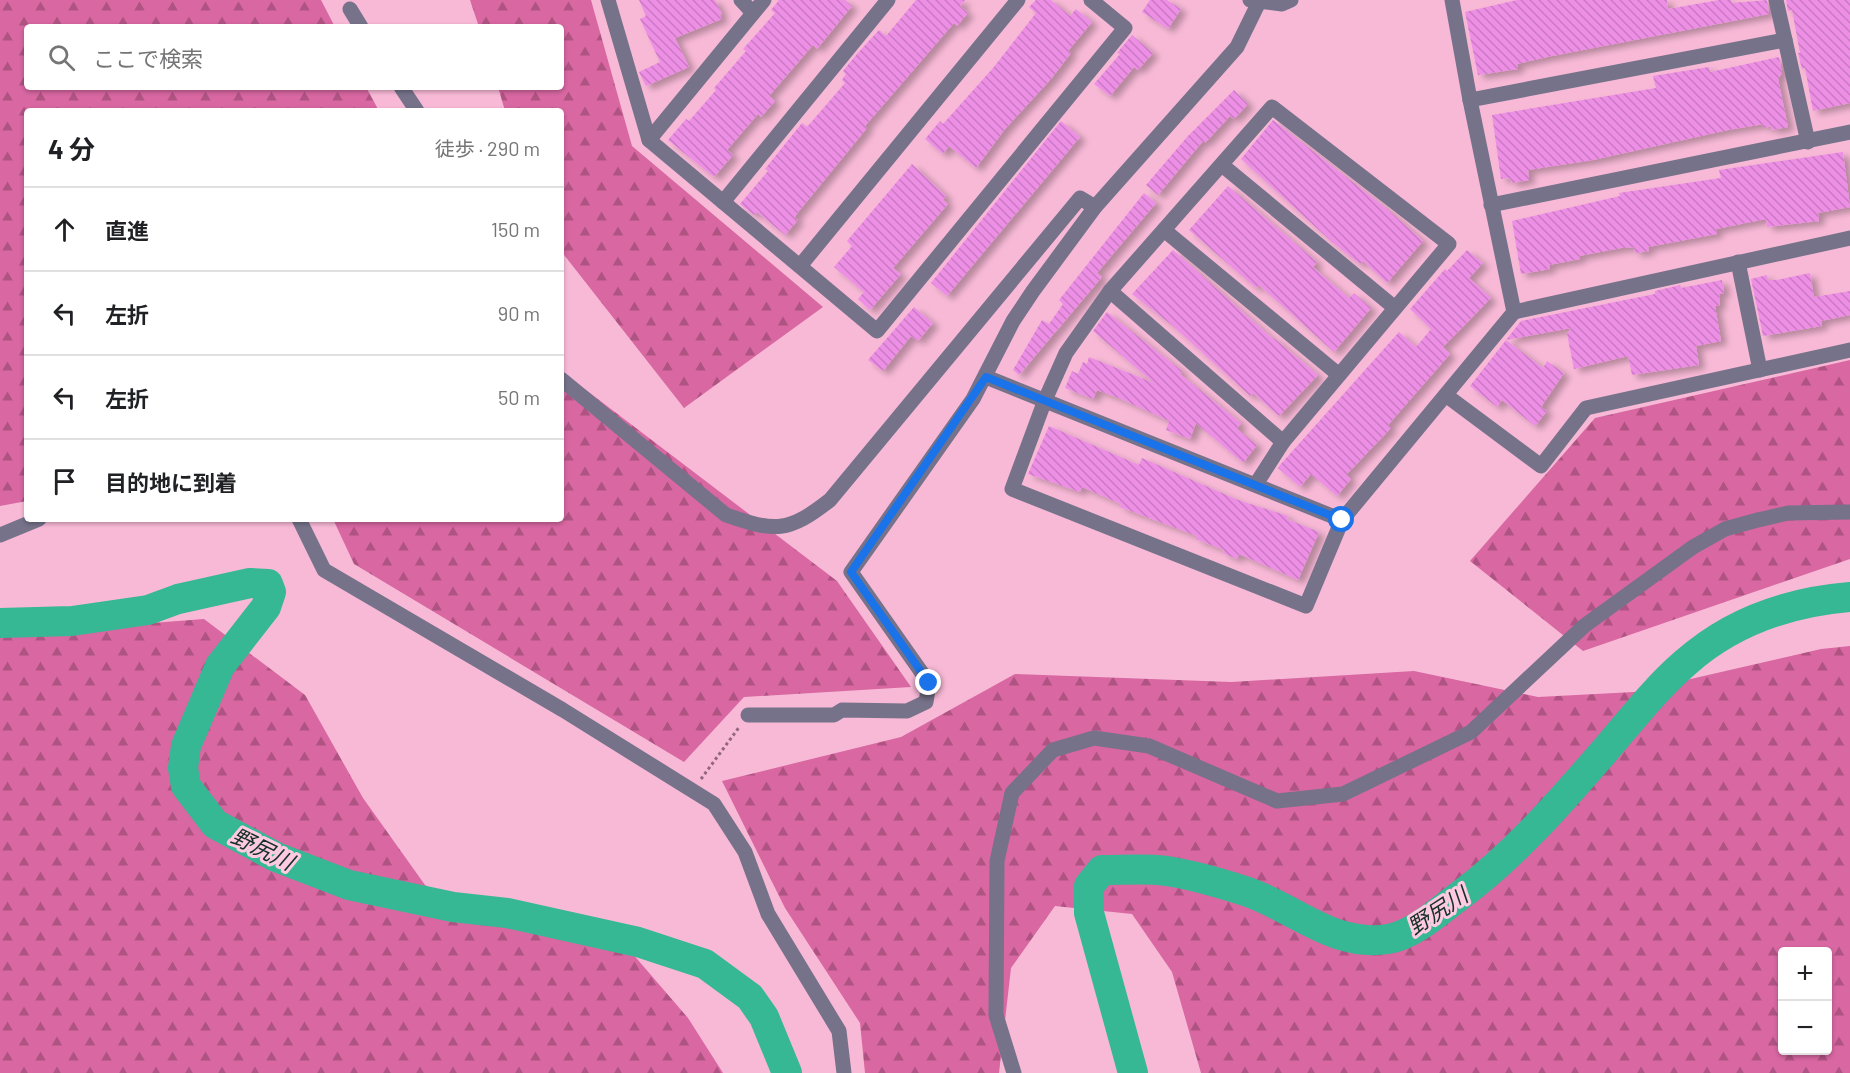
<!DOCTYPE html>
<html lang="ja">
<head>
<meta charset="utf-8">
<style>
	body { margin:0; font-family:Barlow,"Noto Sans JP",sans-serif; background:#f6f6f6; color:#202124 }
	.controls { position:absolute; right:18px; bottom:18px; display:grid; overflow:hidden; border-radius:6px; box-shadow:0 2px 4px #0004 }
	.controls button { width:54px; height:54px; display:grid; place-items:center; padding:0; border:0; border-bottom:2px solid #e0e0e0; background:#fff; color:#202124; font:30px sans-serif }
	.stop { position:absolute; width:18px; height:18px; margin:-14px; border:4px solid #1a73e8; border-radius:50%; background:#fff }
	.stop.end { background:#1a73e8; border-color:#fff; box-shadow:0 2px 6px #0008 }
	.list { margin:0; padding:0; list-style:none }
	h2 { display:flex; justify-content:space-between; align-items:center; height:78px; margin:0; padding:0 24px; font-size:26px }
	h2 small { font-size:20px; font-weight:400; color:#757577 }
	.list li { display:grid; grid-template-columns:39px 1fr auto; gap:18px; align-items:center; box-sizing:border-box; height:84px; padding:0 24px; border-top:2px solid #e0e0e0 }
	.list b { display:block; font-size:22px; white-space:nowrap }
	.list em { font-size:20px; font-style:normal; color:#757577 }
	.icon { flex:none; width:33px; height:33px; fill:none; stroke:currentColor; stroke-width:2; stroke-linecap:round; stroke-linejoin:round }
	.map { position:relative; flex:none; width:1850px; height:1073px; overflow:hidden }
	.search { position:absolute; background:#fff; box-shadow:0 2px 4px #0004; left:24px; top:24px; width:540px; height:66px; display:flex; align-items:center; gap:15px; box-sizing:border-box; padding:0 21px; border-radius:6px; color:#757577; font-size:22px }
	.panel { position:absolute; background:#fff; box-shadow:0 2px 4px #0004; left:24px; top:108px; width:540px; height:414px; border-radius:6px }
	.map>svg:first-child { display:block }
</style>
</head>
<body>
<div class="map">
<svg width="1850" height="1073" viewBox="0 0 1850 1073">
	<defs>
		<pattern id="forest-firs" width="22" height="20" patternUnits="userSpaceOnUse" patternTransform="scale(1.5)"><rect width="22" height="20" fill="#d867a2"/><path d="M5 1l3.5 6h-7zM16 11l3.5 6h-7z" fill="#af5383"/></pattern>
		<pattern id="building-back-hatch" width="6" height="6" patternUnits="userSpaceOnUse" patternTransform="scale(1.5)"><rect width="6" height="6" fill="#ec8fe5"/><path d="M-1 5l2 2M0 0l6 6M5-1l2 2" fill="none" stroke="#ca7ac4"/></pattern>
		<filter id="shadow"><feDropShadow dx="6" dy="4" stdDeviation="3" flood-color="#0004"/></filter>
	</defs>
	<rect width="100%" height="100%" fill="#f8b9d6"/>
	<g fill="url(#forest-firs)" fill-rule="evenodd">
		<polygon points="0,0 321,0 335,27 27,27 27,87 366,87 379,111 27,111 27,501 0,506"/>
		<polygon points="470,0 591,0 632,146 823,307 684,408 561,251 561,111 505,111 498,87 561,87 561,27 479,27"/>
		<polygon points="1850,360 1850,559 1583,651 1470,561 1595,418"/>
		<polygon points="561,371 837,581 911,687 744,697 684,762 354,564 333,519 561,519"/>
		<polygon points="204,619 305,695 363,798 425,885 484,919 619,938 688,1018 723,1073 0,1073 0,630 21,633"/>
		<path d="M 1850,646 L 1850,1073 L 1201,1073 L 1172,972 L 1132,914 L 1055,906 L 1011,968 L 999,1073 L 865,1073 L 860,1023 L 785,908 L 722,781 L 901,737 L 1015,674 L 1231,682 L 1414,671 L 1538,697 L 1634,692 L 1821,649 ZM 1782,952 L 1828,952 L 1828,1050 L 1782,1050 Z"/>
	</g>
	<g fill="none" stroke-linecap="round" stroke-linejoin="round">
		<g stroke="#35b893" stroke-width="30">
			<polyline points="0,623 72,621 148,610 178,599 250,583 268,584 271,592 266,607 220,666 186,746 183,768 186,786 215,824 276,857 349,885 453,907 507,913 638,942 705,964 750,997 764,1017 787,1073"/>
			<path d="M 1133,1073 L 1089,913 L 1089,886 L 1102,870 C 1120,870 1139,869 1157,870 C 1183,872 1220,883 1245,891 C 1294,907 1333,948 1388,939 C 1413,935 1438,912 1458,897 C 1515,855 1562,800 1608,747 C 1632,719 1657,687 1685,663 C 1731,622 1789,602 1850,597"/>
		</g>
	</g>
	<g fill="url(#building-back-hatch)" filter="url(#shadow)">
		<polygon points="639,0 715,0 722,14 720,15 722,19 675,38 689,67 646,86 639,72 660,62 640,19 646,16"/>
		<polygon points="779,0 845,0 852,6 817,49 813,45 769,96 775,101 761,117 758,114 727,150 733,155 714,177 668,140 686,119 689,121 716,90 714,88 746,51 743,49 775,13 771,10"/>
		<polygon points="916,0 965,0 960,6 968,13 957,26 954,23 865,126 867,128 799,211 794,218 798,220 785,235 757,212 754,215 740,204 768,171 765,169 802,123 807,127 845,83 842,80 846,74 843,71 857,54 879,30 886,36"/>
		<polygon points="1036,0 1051,0 1070,16 1076,9 1092,22 1068,51 1071,53 1051,79 1005,129 976,168 949,146 943,154 925,139 940,121 943,124 993,68 1036,13 1029,7"/>
		<polygon points="1150,0 1167,0 1181,9 1168,29 1142,12"/>
		<polygon points="1517,0 1667,0 1668,9 1719,0 1731,0 1732,3 1767,0 1769,14 1547,57 1517,64 1518,69 1478,75 1465,12"/>
		<polygon points="1786,0 1850,0 1850,103 1813,111 1805,68 1802,69 1798,53 1800,53 1792,10 1788,11"/>
		<polygon points="1132,35 1153,53 1138,70 1134,67 1110,96 1094,84 1120,54 1117,53"/>
		<polygon points="1779,57 1782,73 1778,79 1788,127 1772,130 1771,126 1764,128 1764,124 1728,130 1593,160 1528,170 1529,180 1512,183 1510,178 1501,179 1492,115 1656,88 1653,76 1709,67 1710,72"/>
		<polygon points="1234,90 1248,104 1234,119 1230,116 1205,143 1203,141 1158,195 1146,185 1187,137"/>
		<polygon points="1273,120 1387,209 1423,241 1387,283 1363,261 1360,264 1332,242 1241,159"/>
		<polygon points="1061,121 1080,137 947,296 931,283"/>
		<polygon points="1843,152 1850,207 1818,213 1819,221 1767,227 1766,219 1716,229 1717,234 1648,247 1649,251 1635,253 1634,247 1621,248 1579,256 1580,259 1549,265 1550,269 1521,274 1512,221 1620,196 1619,193 1721,178 1719,170"/>
		<polygon points="912,164 946,196 943,200 948,204 893,268 901,274 870,310 858,299 864,292 834,267 852,246 847,241"/>
		<polygon points="1228,186 1317,262 1313,267 1349,298 1354,293 1371,308 1334,352 1259,285 1256,288 1189,230"/>
		<polygon points="1144,193 1156,203 1097,273 1102,277 1019,375 1013,370 1042,320 1049,324 1063,304 1059,300"/>
		<polygon points="1173,250 1273,339 1274,338 1318,375 1279,416 1253,393 1250,396 1173,326 1132,294"/>
		<polygon points="1467,250 1483,263 1469,278 1491,298 1443,347 1450,354 1388,425 1391,428 1346,475 1351,479 1337,496 1311,474 1300,487 1278,468 1280,465 1399,332 1416,347 1431,329 1410,309 1445,269 1447,271"/>
		<polygon points="1810,273 1814,297 1850,291 1850,315 1821,321 1822,326 1763,336 1751,279 1767,275 1768,280 1777,280"/>
		<polygon points="1722,280 1724,293 1719,294 1720,305 1715,306 1721,341 1696,346 1699,365 1632,375 1628,356 1574,369 1567,334 1571,328 1506,340 1543,368 1547,361 1564,373 1541,407 1547,411 1535,426 1502,400 1497,407 1470,386 1521,321 1655,294 1655,291 1680,285 1681,288"/>
		<polygon points="914,307 933,323 918,341 911,336 883,371 868,360"/>
		<polygon points="1107,312 1182,371 1180,374 1241,423 1237,429 1257,445 1243,463 1196,423 1190,439 1166,430 1169,421 1121,399 1097,390 1093,399 1065,388 1072,371 1078,374 1083,362 1087,364 1089,357 1154,383 1093,331"/>
		<polygon points="1049,426 1139,465 1142,458 1238,500 1288,516 1287,519 1319,532 1298,580 1239,554 1237,559 1223,553 1224,550 1196,539 1197,536 1120,507 1121,504 1082,487 1080,492 1028,474"/>
	</g>
	<g fill="none" stroke-linecap="round" stroke-linejoin="round">
		<polyline stroke="#92667b" stroke-width="3" stroke-dasharray="3 3" stroke-linecap="butt" points="701,779 740,726"/>
		<g stroke="#75728a" stroke-width="15">
			<polyline points="608,0 649,140 877,331 1125,28 1091,0"/>
			<polyline points="741,0 753,13"/>
			<polyline points="1250,0 1282,4 1291,0"/>
			<polyline points="1776,0 1808,142"/>
			<polyline points="350,9 361,27"/>
			<polyline points="401,87 417,111"/>
			<polyline points="1470,100 1785,40"/>
			<polyline points="649,140 764,0"/>
			<polyline points="1222,165 1395,308"/>
			<polyline points="723,202 888,0"/>
			<polyline points="1491,205 1850,132"/>
			<polyline points="1164,230 1339,375"/>
			<polyline points="1738,262 1760,370"/>
			<polyline points="800,266 1018,0"/>
			<polyline points="1110,291 1283,442"/>
			<polyline points="1514,312 1850,238"/>
			<polyline points="986,377 1342,520 1514,312 1470,100 1452,0"/>
			<path d="M 561,379 L 726,515 C 775,532 788,533 830,500 L 1080,198 L 1095,207"/>
			<polyline points="1447,396 1541,466 1586,408 1850,350"/>
			<polyline points="1256,484 1283,442 1449,244 1272,107 1110,291 1066,353 1045,400 1012,489 1306,606 1342,520"/>
			<polyline points="299,519 324,570 563,710 714,804 745,852 768,914 839,1031 844,1073"/>
			<polyline points="0,535 39,519"/>
			<polyline points="748,715 834,715 842,710 907,711 926,702 929,683 851,572 973,399 1013,321 1033,291 1095,207 1237,47 1259,2"/>
			<polyline points="1014,1073 996,1015 997,861 1012,793 1053,750 1094,738 1149,746 1277,801 1343,794 1471,732 1584,626 1693,547 1725,529 1754,521 1788,513 1850,512"/>
		</g>
	</g>
	<g fill="none" stroke-linecap="round" stroke-linejoin="round">
		<polyline stroke="#1a73e8" stroke-width="8" points="929,683 851,572 986,377 1342,520"/>
	</g>
	<g text-anchor="middle" dominant-baseline="central" stroke-width="6" stroke-linejoin="round" paint-order="stroke">
		<g font-size="22" font-style="italic" fill="#153027" stroke="#fecae1">
			<text transform="translate(263 848) rotate(26)">野尻川</text>
			<text transform="translate(1437 910) rotate(-33)">野尻川</text>
		</g>
	</g>
</svg>
<div class="controls">
<button>+</button>
<button>−</button>
</div>
<div class="stop" style="left:1342px;top:520px"></div>
<div class="stop end" style="left:929px;top:683px"></div>
<div class="search"><svg class="icon" aria-label="search" viewBox="0 0 24 24"><circle cx="10" cy="10" r="6"/><path d="M15 15l6 6"/></svg>ここで検索</div>
<section class="panel">
<h2>4 分<small>徒歩 · 290 m</small></h2>
<ul class="list">
<li><svg class="icon" aria-label="ahead" viewBox="0 0 24 24"><path d="M12 20V5M6 11l6-6 6 6"/></svg><div><b>直進</b></div><em>150 m</em></li>
<li><svg class="icon" aria-label="left" viewBox="0 0 24 24"><path d="M17 20v-9H6M10 6l-5 5 5 5"/></svg><div><b>左折</b></div><em>90 m</em></li>
<li><svg class="icon" aria-label="left" viewBox="0 0 24 24"><path d="M17 20v-9H6M10 6l-5 5 5 5"/></svg><div><b>左折</b></div><em>50 m</em></li>
<li><svg class="icon" aria-label="arrive" viewBox="0 0 24 24"><path d="M6 21V4h12l-3 4 3 4H6"/></svg><div><b>目的地に到着</b></div></li>
</ul>
</section>
</div>
</body>
</html>
